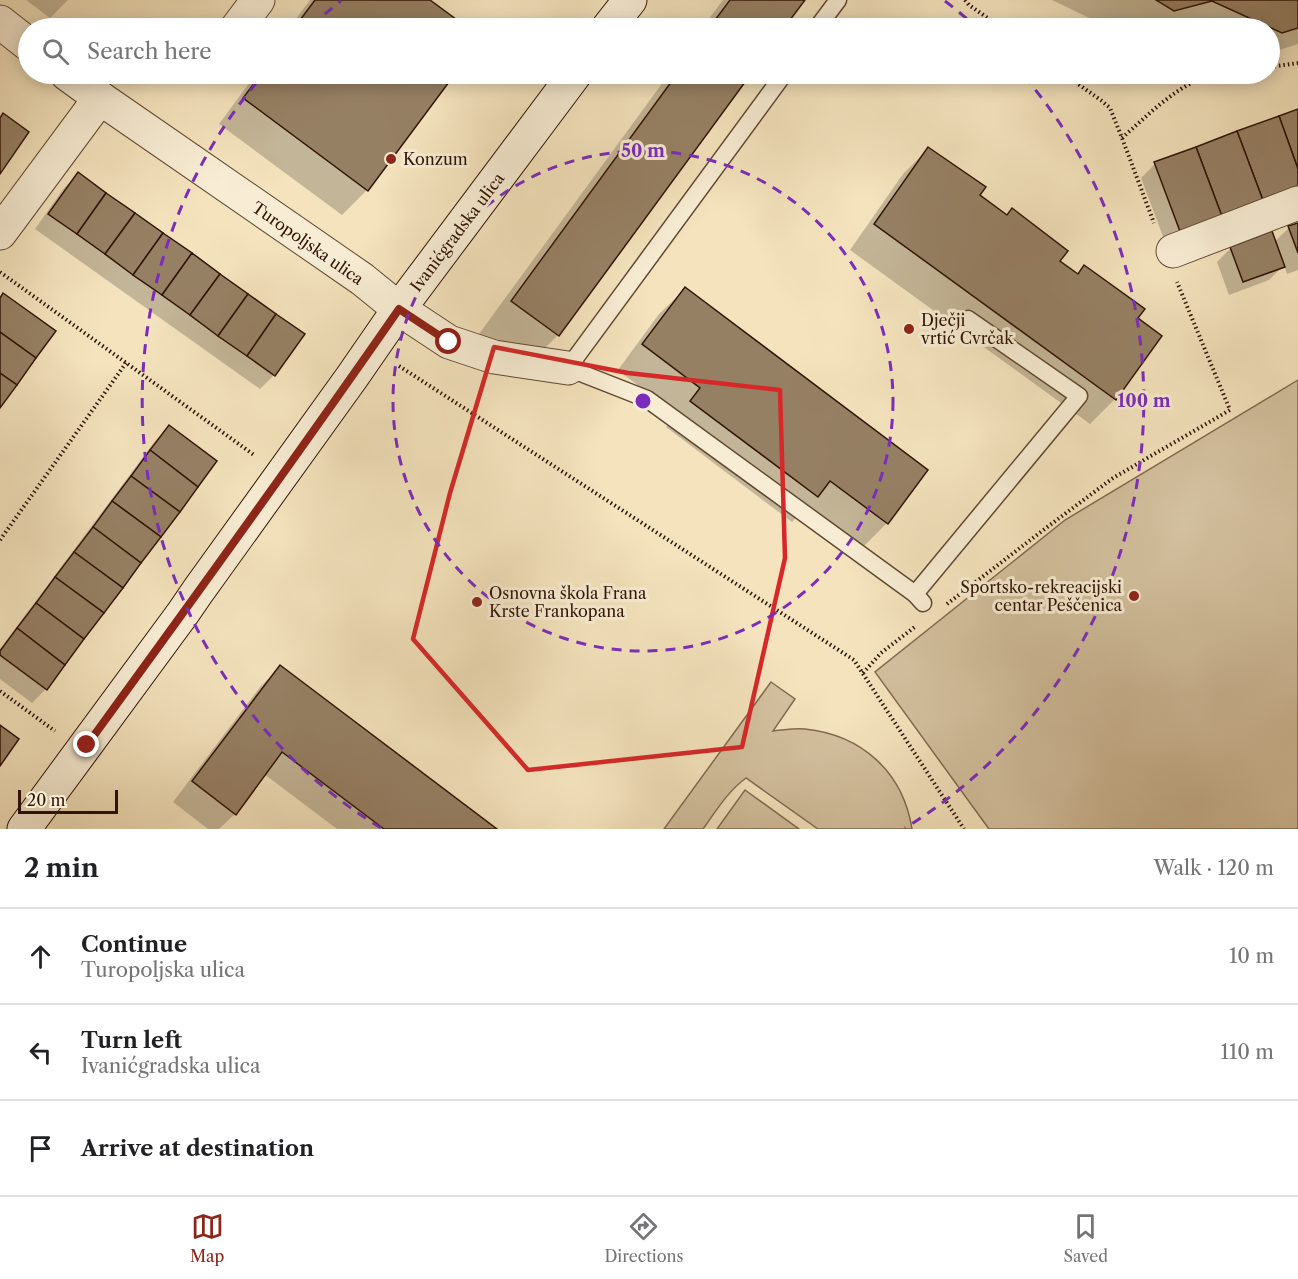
<!DOCTYPE html>
<html lang="en">
<head>
<meta charset="utf-8">
<style>
	body { margin:0; font-family:"Libre Caslon Text",serif; background:#f6f6f6; color:#202124 }
	.scale { position:absolute; left:18px; bottom:15px; width:100px; box-sizing:border-box; padding-left:6px; border:3px solid #301404; border-top:0; font-size:16px; line-height:21px; white-space:nowrap; color:#301404; -webkit-text-stroke:4px #f8edd4; paint-order:stroke }
	.stop { position:absolute; width:18px; height:18px; margin:-14px; border:4px solid #8f2418; border-radius:50%; background:#fff }
	.stop.end { background:#8f2418; border-color:#fff; box-shadow:0 2px 6px #0008 }
	.list { margin:0; padding:0; list-style:none }
	h2 { display:flex; justify-content:space-between; align-items:center; height:78px; margin:0; padding:0 24px; font-size:26px }
	h2 small { font-size:20px; font-weight:400; color:#757577 }
	.list li { display:grid; grid-template-columns:39px 1fr auto; gap:18px; align-items:center; box-sizing:border-box; height:96px; padding:0 24px; border-top:2px solid #e0e0e0 }
	.list b { display:block; font-size:22px; white-space:nowrap }
	.list p { margin:0; font-size:20px; white-space:nowrap; color:#757577 }
	.list em { font-size:20px; font-style:normal; color:#757577 }
	.icon { flex:none; width:33px; height:33px; fill:none; stroke:currentColor; stroke-width:2; stroke-linecap:round; stroke-linejoin:round }
	.map { position:relative; flex:none; width:1298px; height:829px; overflow:hidden }
	.search { position:absolute; background:#fff; box-shadow:0 3px 15px #0003; left:18px; right:18px; top:18px; height:66px; display:flex; align-items:center; gap:15px; box-sizing:border-box; padding:0 21px; border-radius:33px; color:#757577; font-size:22px }
	.sheet { height:366px; background:#fff }
	nav { display:flex; justify-content:space-around; align-items:center; box-sizing:border-box; height:84px; border-top:2px solid #e0e0e0; background:#fff; font-size:16px; color:#757577 }
	nav a { display:grid; justify-items:center; gap:3px }
	nav .on { color:#8f2418 }
	.map>svg:first-child { display:block }
</style>
</head>
<body>
<div class="map">
<svg width="1298" height="829" viewBox="0 0 1298 829">
	<rect width="100%" height="100%" fill="#f4e3bd"/>
	<filter id="stains"><feTurbulence type="fractalNoise" baseFrequency=".00333" numOctaves="4"/><feColorMatrix values="0 0 0 0 .2 0 0 0 0 .09 0 0 0 0 .02 0 0 0 .5 -.17"/></filter>
	<radialGradient id="worn" r=".72"><stop offset=".6" stop-color="#630" stop-opacity="0"/><stop offset="1" stop-color="#630" stop-opacity=".3"/></radialGradient>
	<g fill="#d3c09e" stroke="#826a51" stroke-width="1.5">
		<polygon points="1298,380 1298,829 989,829 875,672 1065,520"/>
		<path d="M 771,682 L 795,699 L 773,731 C 784,730 795,728 805,729 C 862,735 903,772 912,829 L 818,829 L 746,778 C 728,791 716,811 703,829 L 664,829 Z"/>
		<polygon points="745,790 799,829 717,829"/>
	</g>
	<g fill="#0003">
		<polygon points="26,0 68,0 50,18"/>
		<polygon points="310,0 427,0 466,28 289,28"/>
		<polygon points="723,0 803,0 782,28 702,28"/>
		<polygon points="1052,0 1298,0 1298,44 1270,53 1270,28 1191,28 1185,26 1176,28 1136,28 1124,20 1116,28 1110,28"/>
		<polygon points="256,74 453,74 367,190 342,215 219,124"/>
		<polygon points="669,74 749,74 558,335 525,368 479,334"/>
		<polygon points="1298,110 1167,247 1141,178 1155,164"/>
		<polygon points="929,148 978,195 1006,216 1058,261 1077,275 1084,267 1135,318 1115,399 1090,424 850,250 903,174"/>
		<polygon points="78,174 274,375 260,389 35,229 64,188"/>
		<polygon points="1298,224 1298,270 1287,274 1284,265 1269,280 1229,295 1217,262 1231,248 1274,242 1289,228"/>
		<polygon points="685,289 887,523 862,548 806,507 792,522 666,427 676,415 618,370 659,314"/>
		<polygon points="169,427 46,689 32,703 0,679 0,649 155,441"/>
		<polygon points="280,667 494,829 337,829 264,774 235,814 219,829 208,829 173,802 260,687"/>
	</g>
	<g fill="#968064" stroke="#301404" stroke-width="1.5">
		<polygon points="315,0 430,0 468,28 294,28"/>
		<polygon points="730,0 805,0 784,28 709,28"/>
		<polygon points="1156,0 1298,0 1298,28 1282,33 1212,1 1174,11"/>
		<polygon points="261,74 455,74 368,191 243,98"/>
		<polygon points="677,74 751,74 559,336 511,301"/>
		<polygon points="1298,109 1298,169 1279,116"/>
		<polygon points="3,113 29,132 0,174 0,118"/>
		<polygon points="1279,116 1298,169 1298,191 1264,203 1237,131"/>
		<polygon points="1237,131 1264,203 1223,219 1196,147"/>
		<polygon points="928,147 986,187 980,195 1007,215 1012,208 1068,251 1060,261 1078,274 1084,265 1145,309 1138,318 1162,336 1116,400 874,224"/>
		<polygon points="1196,147 1223,219 1181,234 1154,162"/>
		<polygon points="78,172 106,193 77,234 48,214"/>
		<polygon points="106,193 135,213 105,254 77,234"/>
		<polygon points="135,213 163,233 133,275 105,254"/>
		<polygon points="1298,223 1298,253 1288,226"/>
		<polygon points="1272,231 1285,267 1243,282 1230,247"/>
		<polygon points="163,233 192,253 162,295 133,275"/>
		<polygon points="192,253 220,274 190,315 162,295"/>
		<polygon points="220,274 248,294 218,336 190,315"/>
		<polygon points="685,287 928,470 888,524 830,481 818,497 690,401 700,388 642,344"/>
		<polygon points="3,293 56,331 36,358 0,332 0,298"/>
		<polygon points="248,294 276,314 247,356 218,336"/>
		<polygon points="276,314 305,334 275,376 247,356"/>
		<polygon points="0,332 36,358 17,385 0,373"/>
		<polygon points="0,373 17,385 0,408"/>
		<polygon points="169,425 217,461 198,487 150,450"/>
		<polygon points="150,450 198,487 180,512 131,476"/>
		<polygon points="131,476 180,512 161,537 112,501"/>
		<polygon points="112,501 161,537 141,563 93,527"/>
		<polygon points="93,527 141,563 123,588 74,552"/>
		<polygon points="74,552 123,588 104,613 55,577"/>
		<polygon points="55,577 104,613 84,639 36,603"/>
		<polygon points="36,603 84,639 65,665 17,628"/>
		<polygon points="17,628 65,665 47,690 0,655 0,651"/>
		<polygon points="280,665 497,829 384,829 282,752 236,815 192,781"/>
		<polygon points="0,725 19,739 0,766"/>
	</g>
	<g fill="none" stroke-linecap="round" stroke-linejoin="round">
		<defs>
			<g id="lane">
				<polyline points="817,28 838,0"/>
				<polyline points="784,74 568,368 647,399 915,594 923,603"/>
				<polyline points="915,594 1079,396 968,319"/>
			</g>
			<g id="street">
				<polyline points="0,22 28,44"/>
				<polyline points="237,28 258,0"/>
				<polyline points="67,74 100,98 362,279 399,309 449,342 494,357 568,368"/>
				<polyline points="0,233 100,98"/>
				<polyline points="1173,251 1298,203"/>
			</g>
			<g id="secondary">
				<polyline points="608,28 630,0"/>
				<polyline points="24,829 183,613 198,591 352,377 399,309 575,74"/>
			</g>
		</defs>
		<use href="#lane" stroke="#614832" stroke-width="19"/>
		<use href="#street" stroke="#614832" stroke-width="35"/>
		<use href="#secondary" stroke="#301404" stroke-width="35"/>
		<g stroke="#301404" stroke-width="4" stroke-dasharray="1.5 3" stroke-linecap="butt">
			<polyline points="965,0 969,5 1002,28"/>
			<polyline points="1270,67 1298,63"/>
			<polyline points="1064,74 1102,101 1110,108 1122,138 1154,223"/>
			<path d="M 1122,138 C 1148,115 1184,78 1218,74"/>
			<polyline points="0,272 254,455"/>
			<polyline points="399,366 854,660 964,829"/>
			<polyline points="0,540 126,363"/>
			<polyline points="947,604 1046,528 1113,478 1230,410 1177,282"/>
			<polyline points="863,673 881,653 916,626"/>
			<polyline points="0,691 55,731"/>
		</g>
		<use href="#lane" stroke="#f8edd4" stroke-width="16"/>
		<use href="#street" stroke="#f8edd4" stroke-width="33"/>
		<use href="#secondary" stroke="#f8edd4" stroke-width="33"/>
	</g>
	<g fill="none" stroke-linecap="round" stroke-linejoin="round">
		<path stroke="#8f2418" stroke-width="8" d="M 87,745 C 192,601 297,456 399,309 L 449,342"/>
	</g>
	<path fill="none" stroke="#d62828" stroke-width="4.5" stroke-linejoin="round" d="M 494,347 L 628,373 L 780,390 L 785,558 L 742,747 L 528,770 L 413,639 L 450,493 Z"/>
	<g fill="none" stroke="#7b2cbf" stroke-width="3" stroke-dasharray="10 8">
		<circle cx="643" cy="401" r="250"/>
		<path d="M381 828A501 501 0 0 1 262 76M311 26A501 501 0 0 1 341 1M945 1A501 501 0 0 1 975 26M1024 76A501 501 0 0 1 905 828"/>
	</g>
	<g fill="#8f2418" stroke="#f8edd4" stroke-width="2">
		<circle cx="391" cy="159" r="6"/>
		<circle cx="909" cy="329" r="6"/>
		<circle cx="1134" cy="596" r="6"/>
		<circle cx="477" cy="602" r="6"/>
	</g>
	<g text-anchor="middle" dominant-baseline="central" stroke-width="6" stroke-linejoin="round" paint-order="stroke">
		<g font-size="16" fill="#301404" stroke="#f8edd4" text-anchor="start">
			<text x="403" y="159">Konzum</text>
			<text x="921" y="320">Dječji<tspan x="921" dy="18">vrtić Cvrčak</tspan></text>
			<text x="1122" y="587" text-anchor="end">Sportsko-rekreacijski<tspan x="1122" dy="18">centar Peščenica</tspan></text>
			<text x="489" y="593">Osnovna škola Frana<tspan x="489" dy="18">Krste Frankopana</tspan></text>
		</g>
		<g font-size="16" fill="#301404" stroke="#f8edd4">
			<text transform="translate(457 232) rotate(-53)">Ivanićgradska ulica</text>
			<text transform="translate(308 243) rotate(35)">Turopoljska ulica</text>
		</g>
	</g>
	<circle cx="643" cy="401" r="9" fill="#7b2cbf" stroke="#f8edd4" stroke-width="3"/>
	<g font-size="18" text-anchor="middle" font-weight="bold" fill="#7b2cbf" stroke="#f8edd4" stroke-width="6" stroke-linejoin="round" paint-order="stroke">
		<text x="643" y="157">50 m</text>
		<text x="1144" y="407">100 m</text>
	</g>
	<rect width="100%" height="100%" filter="url(#stains)"/>
	<rect width="100%" height="100%" fill="url(#worn)"/>
</svg>
<div class="scale">20 m</div>
<div class="stop" style="left:449px;top:342px"></div>
<div class="stop end" style="left:87px;top:745px"></div>
<div class="search"><svg class="icon" aria-label="search" viewBox="0 0 24 24"><circle cx="10" cy="10" r="6"/><path d="M15 15l6 6"/></svg>Search here</div>
</div>
<section class="sheet">
<h2>2 min<small>Walk · 120 m</small></h2>
<ul class="list">
<li><svg class="icon" aria-label="ahead" viewBox="0 0 24 24"><path d="M12 20V5M6 11l6-6 6 6"/></svg><div><b>Continue</b><p>Turopoljska ulica</p></div><em>10 m</em></li>
<li><svg class="icon" aria-label="left" viewBox="0 0 24 24"><path d="M17 20v-9H6M10 6l-5 5 5 5"/></svg><div><b>Turn left</b><p>Ivanićgradska ulica</p></div><em>110 m</em></li>
<li><svg class="icon" aria-label="arrive" viewBox="0 0 24 24"><path d="M6 21V4h12l-3 4 3 4H6"/></svg><div><b>Arrive at destination</b></div></li>
</ul>
</section>
<nav>
<a class="on"><svg class="icon" aria-label="map" viewBox="0 0 24 24"><path d="M3 6l6-2 6 2 6-2v14l-6 2-6-2-6 2zM9 4v14M15 6v14"/></svg>Map</a>
<a><svg class="icon" aria-label="directions" viewBox="0 0 24 24"><path d="M12 3l9 9-9 9-9-9zM9 14v-3h6M13 9l2 2-2 2"/></svg>Directions</a>
<a><svg class="icon" aria-label="saved" viewBox="0 0 24 24"><path d="M7 4h10v16l-5-4-5 4z"/></svg>Saved</a>
</nav>
</body>
</html>
